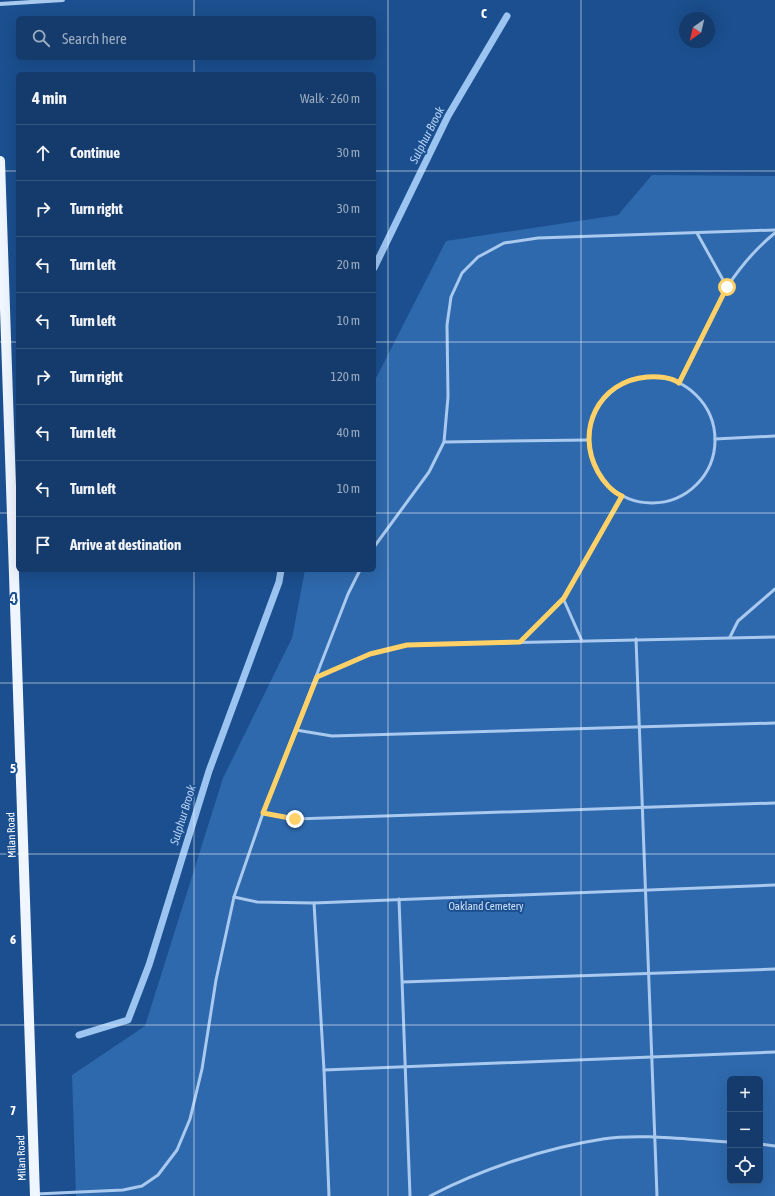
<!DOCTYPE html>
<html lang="en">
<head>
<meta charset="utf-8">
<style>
	body { margin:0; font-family:"Asap Condensed",sans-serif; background:#1d4271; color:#f1f3f6 }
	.controls { position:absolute; right:12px; bottom:12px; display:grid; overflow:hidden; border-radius:6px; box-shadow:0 4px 16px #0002 }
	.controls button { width:36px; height:36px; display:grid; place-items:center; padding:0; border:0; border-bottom:1px solid #33557e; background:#143b6b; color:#f1f3f6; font:20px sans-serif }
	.compass { position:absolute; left:679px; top:12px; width:36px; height:36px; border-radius:50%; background:#143b6b; box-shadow:0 4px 16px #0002; rotate:214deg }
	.stop { position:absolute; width:12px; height:12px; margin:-9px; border:3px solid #ffd166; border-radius:50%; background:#fff }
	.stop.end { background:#ffd166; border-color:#fff; box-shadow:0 1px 4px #0008 }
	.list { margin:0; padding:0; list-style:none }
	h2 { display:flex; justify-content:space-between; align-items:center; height:52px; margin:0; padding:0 16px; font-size:17px }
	h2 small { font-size:13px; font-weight:400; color:#9dadc1 }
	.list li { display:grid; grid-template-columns:26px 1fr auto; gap:12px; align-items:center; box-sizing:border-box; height:56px; padding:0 16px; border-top:1px solid #33557e }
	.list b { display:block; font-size:15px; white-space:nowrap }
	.list em { font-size:13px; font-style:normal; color:#9dadc1 }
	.icon { flex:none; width:22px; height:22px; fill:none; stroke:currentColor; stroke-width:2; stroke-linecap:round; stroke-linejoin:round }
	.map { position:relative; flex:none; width:775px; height:1196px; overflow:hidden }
	.search { position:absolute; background:#143b6b; box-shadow:0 4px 16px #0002; left:16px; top:16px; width:360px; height:44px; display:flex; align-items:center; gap:10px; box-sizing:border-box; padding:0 14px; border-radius:6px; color:#9dadc1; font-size:15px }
	.panel { position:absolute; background:#143b6b; box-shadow:0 4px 16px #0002; left:16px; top:72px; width:360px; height:500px; border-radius:6px }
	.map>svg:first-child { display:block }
</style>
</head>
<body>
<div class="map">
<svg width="775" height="1196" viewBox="0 0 775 1196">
	<rect width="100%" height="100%" fill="#1b4f8f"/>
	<path fill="#2e69ad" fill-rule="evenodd" d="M 652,175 L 775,176 L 775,1196 L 76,1196 L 72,1075 L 145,1026 L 223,778 L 292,638 L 305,570 L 374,570 L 374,382 L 446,241 L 618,215 ZM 730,1079 L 760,1079 L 760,1181 L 730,1181 Z"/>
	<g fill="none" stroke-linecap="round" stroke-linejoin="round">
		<g stroke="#9cc4f0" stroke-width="7">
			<polyline points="374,268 448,116 507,16"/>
			<polyline points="79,1035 128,1020 149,965 209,771 279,582 281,570"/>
		</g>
		<g stroke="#a9c9ee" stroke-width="3">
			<path d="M 727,287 C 741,266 756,248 775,233"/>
			<circle cx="652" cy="440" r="63"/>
			<polyline points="679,383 727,287 697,233"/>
			<polyline points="715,439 775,436"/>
			<polyline points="444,442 448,397 447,325 451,297 462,273 478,257 504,243 538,238 775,230"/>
			<polyline points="374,547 429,472 444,442 588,440"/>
			<polyline points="563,598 582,641"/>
			<polyline points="730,637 738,621 775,589"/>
			<polyline points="636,639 657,1196"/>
			<polyline points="520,642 563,598 622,496"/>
			<polyline points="317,677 370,654 407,645 775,637"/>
			<polyline points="296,730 332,736 775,723"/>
			<polyline points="263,813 295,819 775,803"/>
			<polyline points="234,897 257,902 314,903 775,885"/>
			<polyline points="399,899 410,1196"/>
			<polyline points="314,903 324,1070 329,1196"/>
			<polyline points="403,982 775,969"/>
			<polyline points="324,1070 775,1052"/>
			<polyline points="760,1144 775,1146"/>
			<polyline points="36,1194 123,1190 142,1186 158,1175 177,1150 190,1119 202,1069 216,980 234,897 263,813 348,594 360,570"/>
			<path d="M 430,1196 C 482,1169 545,1148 603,1139 C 641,1133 691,1140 730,1142"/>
		</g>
		<polyline stroke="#a9c9ee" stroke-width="4" points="0,4 63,0"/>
		<polyline stroke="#f0f6ff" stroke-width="10" points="0,161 35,1196"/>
	</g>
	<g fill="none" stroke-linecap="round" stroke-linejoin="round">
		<path stroke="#ffd166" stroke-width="5" d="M 295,819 L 263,813 L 317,677 L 370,654 L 407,645 L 520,642 L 564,598 L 622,496 C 612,492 603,481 598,472 C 575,431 598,381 647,377 C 657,376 671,377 679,383 L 727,287"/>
	</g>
	<path fill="none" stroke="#fff" stroke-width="1" stroke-opacity="0.55" d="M 194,0 L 194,18M 388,0 L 388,1196M 581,0 L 581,1196M 194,58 L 194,74M 0,171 L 18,171M 374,171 L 775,171M 0,342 L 18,342M 374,342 L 775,342M 0,513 L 18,513M 374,513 L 775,513M 194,570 L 194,1196M 0,683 L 775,683M 0,854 L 775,854M 0,1025 L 775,1025"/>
	<g text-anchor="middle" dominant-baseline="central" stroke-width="4" stroke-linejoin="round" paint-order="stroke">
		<g font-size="11" fill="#fff" stroke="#1b4f8f">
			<text transform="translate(11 835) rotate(-92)">Milan Road</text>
			<text transform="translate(21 1158) rotate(-92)">Milan Road</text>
		</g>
		<g font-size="11" fill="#cfe3fa" stroke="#1b4f8f">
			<text x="486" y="906">Oakland Cemetery</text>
		</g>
		<g font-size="12" font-style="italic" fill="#b5d3f5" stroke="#1b4f8f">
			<text transform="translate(427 135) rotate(-63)">Sulphur Brook</text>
			<text transform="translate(183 815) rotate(-73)">Sulphur Brook</text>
		</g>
	</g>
	<g font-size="13" text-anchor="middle" font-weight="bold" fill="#fff" stroke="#1b4f8f" stroke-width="4" stroke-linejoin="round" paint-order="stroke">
		<text x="484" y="18">C</text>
		<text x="13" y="603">4</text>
		<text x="13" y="773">5</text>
		<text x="13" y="944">6</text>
		<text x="13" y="1115">7</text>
	</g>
</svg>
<div class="controls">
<button>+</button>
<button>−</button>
<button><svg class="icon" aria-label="locate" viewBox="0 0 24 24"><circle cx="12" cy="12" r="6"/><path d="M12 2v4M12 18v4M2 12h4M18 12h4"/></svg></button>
</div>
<svg class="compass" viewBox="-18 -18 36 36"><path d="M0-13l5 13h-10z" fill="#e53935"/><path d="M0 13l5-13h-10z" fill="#9dadc1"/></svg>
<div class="stop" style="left:727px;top:287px"></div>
<div class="stop end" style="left:295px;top:819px"></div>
<div class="search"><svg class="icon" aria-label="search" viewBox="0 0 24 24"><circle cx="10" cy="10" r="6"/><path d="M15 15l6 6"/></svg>Search here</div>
<section class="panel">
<h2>4 min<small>Walk · 260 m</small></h2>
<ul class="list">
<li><svg class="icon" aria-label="ahead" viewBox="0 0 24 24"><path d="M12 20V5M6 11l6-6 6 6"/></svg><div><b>Continue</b></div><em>30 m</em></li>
<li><svg class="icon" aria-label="right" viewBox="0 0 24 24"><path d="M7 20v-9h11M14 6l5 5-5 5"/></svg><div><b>Turn right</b></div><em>30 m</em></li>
<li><svg class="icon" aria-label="left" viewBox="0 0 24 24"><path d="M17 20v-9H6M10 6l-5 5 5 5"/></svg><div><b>Turn left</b></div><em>20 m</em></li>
<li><svg class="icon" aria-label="left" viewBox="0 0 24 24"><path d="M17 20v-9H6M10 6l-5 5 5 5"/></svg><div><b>Turn left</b></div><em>10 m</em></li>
<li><svg class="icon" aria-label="right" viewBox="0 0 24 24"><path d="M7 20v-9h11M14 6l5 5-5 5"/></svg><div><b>Turn right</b></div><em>120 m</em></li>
<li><svg class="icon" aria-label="left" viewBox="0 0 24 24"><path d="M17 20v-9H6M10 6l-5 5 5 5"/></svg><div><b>Turn left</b></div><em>40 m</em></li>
<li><svg class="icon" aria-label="left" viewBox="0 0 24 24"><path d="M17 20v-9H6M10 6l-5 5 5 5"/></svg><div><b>Turn left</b></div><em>10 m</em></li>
<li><svg class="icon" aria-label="arrive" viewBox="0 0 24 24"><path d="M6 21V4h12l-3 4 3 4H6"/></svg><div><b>Arrive at destination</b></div></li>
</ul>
</section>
</div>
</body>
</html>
